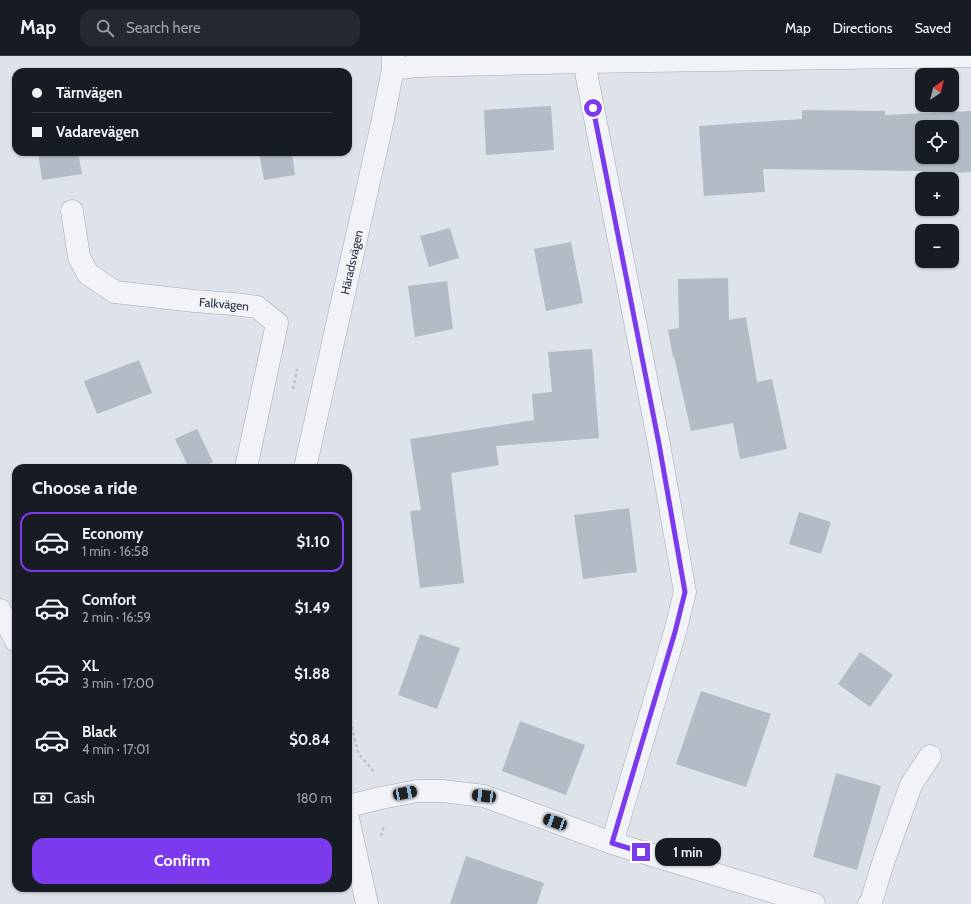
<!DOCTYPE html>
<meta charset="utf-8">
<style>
:root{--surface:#171b24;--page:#242831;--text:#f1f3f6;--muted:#9ea1a6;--line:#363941;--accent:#7c3aed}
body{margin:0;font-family:Cabin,sans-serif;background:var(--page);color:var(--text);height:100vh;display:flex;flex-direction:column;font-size:15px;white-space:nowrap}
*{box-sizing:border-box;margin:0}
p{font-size:13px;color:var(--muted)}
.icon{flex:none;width:22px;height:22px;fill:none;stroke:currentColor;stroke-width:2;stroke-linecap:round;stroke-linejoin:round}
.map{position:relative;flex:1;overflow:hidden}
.details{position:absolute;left:12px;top:408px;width:340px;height:428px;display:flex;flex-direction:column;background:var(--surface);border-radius:12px;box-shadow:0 1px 3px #0004}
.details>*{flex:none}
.guide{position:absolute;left:12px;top:12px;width:340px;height:88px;border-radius:12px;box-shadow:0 1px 3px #0004;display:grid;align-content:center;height:88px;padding:0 20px;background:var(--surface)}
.needle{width:26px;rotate:35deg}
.tools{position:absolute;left:915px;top:12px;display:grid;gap:8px}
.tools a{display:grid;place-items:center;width:44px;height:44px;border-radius:8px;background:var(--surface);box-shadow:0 1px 3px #0004;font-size:20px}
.end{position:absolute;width:18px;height:18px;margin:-9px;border:5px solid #7c3aed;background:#fff;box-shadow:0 0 0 2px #fff}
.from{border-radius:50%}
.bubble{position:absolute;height:28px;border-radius:12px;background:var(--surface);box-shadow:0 1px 3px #0004;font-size:13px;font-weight:800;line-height:28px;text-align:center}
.car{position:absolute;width:12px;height:24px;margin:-12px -6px;border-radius:5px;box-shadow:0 0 3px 1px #0007;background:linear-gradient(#222 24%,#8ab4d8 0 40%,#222 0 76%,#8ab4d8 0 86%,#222 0)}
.guide b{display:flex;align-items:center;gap:14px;height:38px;font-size:15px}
.guide b+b{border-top:1px solid var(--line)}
.guide i{width:10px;height:10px;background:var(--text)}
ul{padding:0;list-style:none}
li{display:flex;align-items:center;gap:12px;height:60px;margin:0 8px 6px;padding:0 12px;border:2px solid transparent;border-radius:12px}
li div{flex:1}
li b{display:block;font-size:15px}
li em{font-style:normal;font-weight:800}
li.on{border-color:var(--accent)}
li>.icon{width:36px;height:36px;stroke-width:1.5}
h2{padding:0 20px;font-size:18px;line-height:48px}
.pay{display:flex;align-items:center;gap:10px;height:44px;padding:0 20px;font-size:15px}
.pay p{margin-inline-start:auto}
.primary-button{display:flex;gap:8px;margin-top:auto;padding:8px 20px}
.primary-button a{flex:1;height:46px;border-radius:12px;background:var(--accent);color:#fff;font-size:16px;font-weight:800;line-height:46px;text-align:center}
header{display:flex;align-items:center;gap:24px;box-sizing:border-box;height:56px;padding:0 20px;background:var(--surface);border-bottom:1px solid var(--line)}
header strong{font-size:19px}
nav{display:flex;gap:22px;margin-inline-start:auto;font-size:14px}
.search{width:280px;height:36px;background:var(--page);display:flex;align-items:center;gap:10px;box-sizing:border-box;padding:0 14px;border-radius:12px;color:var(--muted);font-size:15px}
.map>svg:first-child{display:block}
</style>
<header>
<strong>Map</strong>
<div class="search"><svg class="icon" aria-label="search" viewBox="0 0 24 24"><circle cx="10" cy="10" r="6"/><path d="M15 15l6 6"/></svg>Search here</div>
<nav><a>Map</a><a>Directions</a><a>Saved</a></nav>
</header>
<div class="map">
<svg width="971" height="848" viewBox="0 0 971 848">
<rect width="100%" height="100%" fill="#dee2e9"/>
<!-- building -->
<g fill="#b4bbc6" fill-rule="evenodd">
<polygon points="551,50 554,94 486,99 484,54"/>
<path d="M802,54L885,55V59L971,55V116L922,118V115L763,113L765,136L704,140L699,70L802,63ZM922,71H952V101H922Z"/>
<polygon points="38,96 78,96 82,118 42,124"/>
<polygon points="259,96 292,96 295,119 264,124"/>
<polygon points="450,172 459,202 429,211 420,180"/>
<polygon points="571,186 583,247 546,255 534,193"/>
<polygon points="728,222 729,264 746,261 757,326 772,323 787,393 740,403 733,367 691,375 674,301 673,301 668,274 679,272 678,223"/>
<polygon points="447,225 453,273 415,281 408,230"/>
<polygon points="592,293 599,382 496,390 499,409 451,417 464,527 420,532 410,455 421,454 410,383 534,364 532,338 552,336 548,296"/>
<polygon points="139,304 152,337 97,358 84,325"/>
<polygon points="197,373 213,406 200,412 189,412 175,383"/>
<polygon points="629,452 637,516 583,523 574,459"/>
<polygon points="799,456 831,466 821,498 789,488"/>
<polygon points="420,578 460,592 437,653 398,639"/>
<polygon points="860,596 893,619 870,651 838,628"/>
<polygon points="701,635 771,658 746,731 676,708"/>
<polygon points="520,665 585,689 566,739 502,715"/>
<polygon points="836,717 881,730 857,814 813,801"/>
<polygon points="466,800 544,827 537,848 450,848"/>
</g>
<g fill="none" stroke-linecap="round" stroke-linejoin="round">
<!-- minor casing -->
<g stroke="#a3a9b3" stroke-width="23">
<g id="minor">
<polyline points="584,0 584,6 659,388 685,536 675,576 612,787"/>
<polyline points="393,13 416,10 584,6 971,0"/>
<path id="s1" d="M72,155L79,201L88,218L115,236L194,245L234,248L257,251L277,267L246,412"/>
<path id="s2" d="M305,412L383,63L393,13V0"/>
<polyline points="0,554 16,585"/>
<polyline points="348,750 381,742 417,735 442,735 484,740 612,787 814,848"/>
<polyline points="348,762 367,848"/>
<polyline points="869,848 871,846 884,804 911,729 930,700"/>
</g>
</g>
<!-- path -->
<g stroke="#bcc0c8" stroke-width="2.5" stroke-dasharray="3 3" stroke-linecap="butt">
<polyline points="293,333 297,313"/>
<polyline points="348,653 358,697 374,716"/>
<polyline points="381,780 384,769"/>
</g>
<!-- minor -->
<use href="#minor" stroke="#f1f3f7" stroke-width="22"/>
</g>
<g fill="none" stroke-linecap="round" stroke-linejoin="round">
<!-- route -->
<polyline stroke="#7c3aed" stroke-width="5" points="593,52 659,388 685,536 675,576 612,787 641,796"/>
</g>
<g text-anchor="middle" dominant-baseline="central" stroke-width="3" stroke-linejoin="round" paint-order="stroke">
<!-- street labels -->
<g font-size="12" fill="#253041" stroke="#edf1f6">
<text stroke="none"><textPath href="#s2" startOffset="211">Häradsvägen</textPath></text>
<text stroke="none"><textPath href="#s1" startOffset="208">Falkvägen</textPath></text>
</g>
</g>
</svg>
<div class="tools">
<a><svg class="needle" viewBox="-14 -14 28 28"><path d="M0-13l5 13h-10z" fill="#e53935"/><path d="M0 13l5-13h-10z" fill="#9ea1a6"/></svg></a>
<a><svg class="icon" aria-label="locate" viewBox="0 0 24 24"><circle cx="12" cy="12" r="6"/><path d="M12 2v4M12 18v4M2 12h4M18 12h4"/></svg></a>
<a>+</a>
<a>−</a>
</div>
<i class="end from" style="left:593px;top:52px"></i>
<i class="end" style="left:641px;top:796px"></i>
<div class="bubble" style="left:655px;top:782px;width:66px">1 min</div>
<i class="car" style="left:405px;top:737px;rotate:79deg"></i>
<i class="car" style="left:484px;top:740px;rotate:277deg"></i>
<i class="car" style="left:555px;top:766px;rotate:290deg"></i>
<div class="guide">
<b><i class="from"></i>Tärnvägen</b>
<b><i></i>Vadarevägen</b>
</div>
<section class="details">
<h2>Choose a ride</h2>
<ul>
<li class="on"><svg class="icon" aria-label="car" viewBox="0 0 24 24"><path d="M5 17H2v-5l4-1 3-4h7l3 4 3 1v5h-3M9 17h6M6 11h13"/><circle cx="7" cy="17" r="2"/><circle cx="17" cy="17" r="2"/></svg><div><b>Economy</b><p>1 min · 16:58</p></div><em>$1.10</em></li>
<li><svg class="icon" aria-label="car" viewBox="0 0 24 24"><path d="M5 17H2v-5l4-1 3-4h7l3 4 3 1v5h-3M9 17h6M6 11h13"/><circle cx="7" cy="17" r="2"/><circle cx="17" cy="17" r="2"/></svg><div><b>Comfort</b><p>2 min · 16:59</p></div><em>$1.49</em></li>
<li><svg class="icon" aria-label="car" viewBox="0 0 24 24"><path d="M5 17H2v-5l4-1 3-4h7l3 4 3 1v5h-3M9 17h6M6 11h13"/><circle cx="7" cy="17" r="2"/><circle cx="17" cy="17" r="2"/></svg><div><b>XL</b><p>3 min · 17:00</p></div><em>$1.88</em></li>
<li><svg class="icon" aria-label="car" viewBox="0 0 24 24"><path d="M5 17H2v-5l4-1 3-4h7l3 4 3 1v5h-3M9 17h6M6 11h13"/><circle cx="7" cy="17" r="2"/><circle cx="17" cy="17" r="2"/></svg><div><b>Black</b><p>4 min · 17:01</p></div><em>$0.84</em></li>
</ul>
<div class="pay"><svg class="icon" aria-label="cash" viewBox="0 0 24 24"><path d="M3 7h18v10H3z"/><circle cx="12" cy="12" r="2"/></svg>Cash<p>180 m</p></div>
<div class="primary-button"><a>Confirm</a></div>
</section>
</div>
